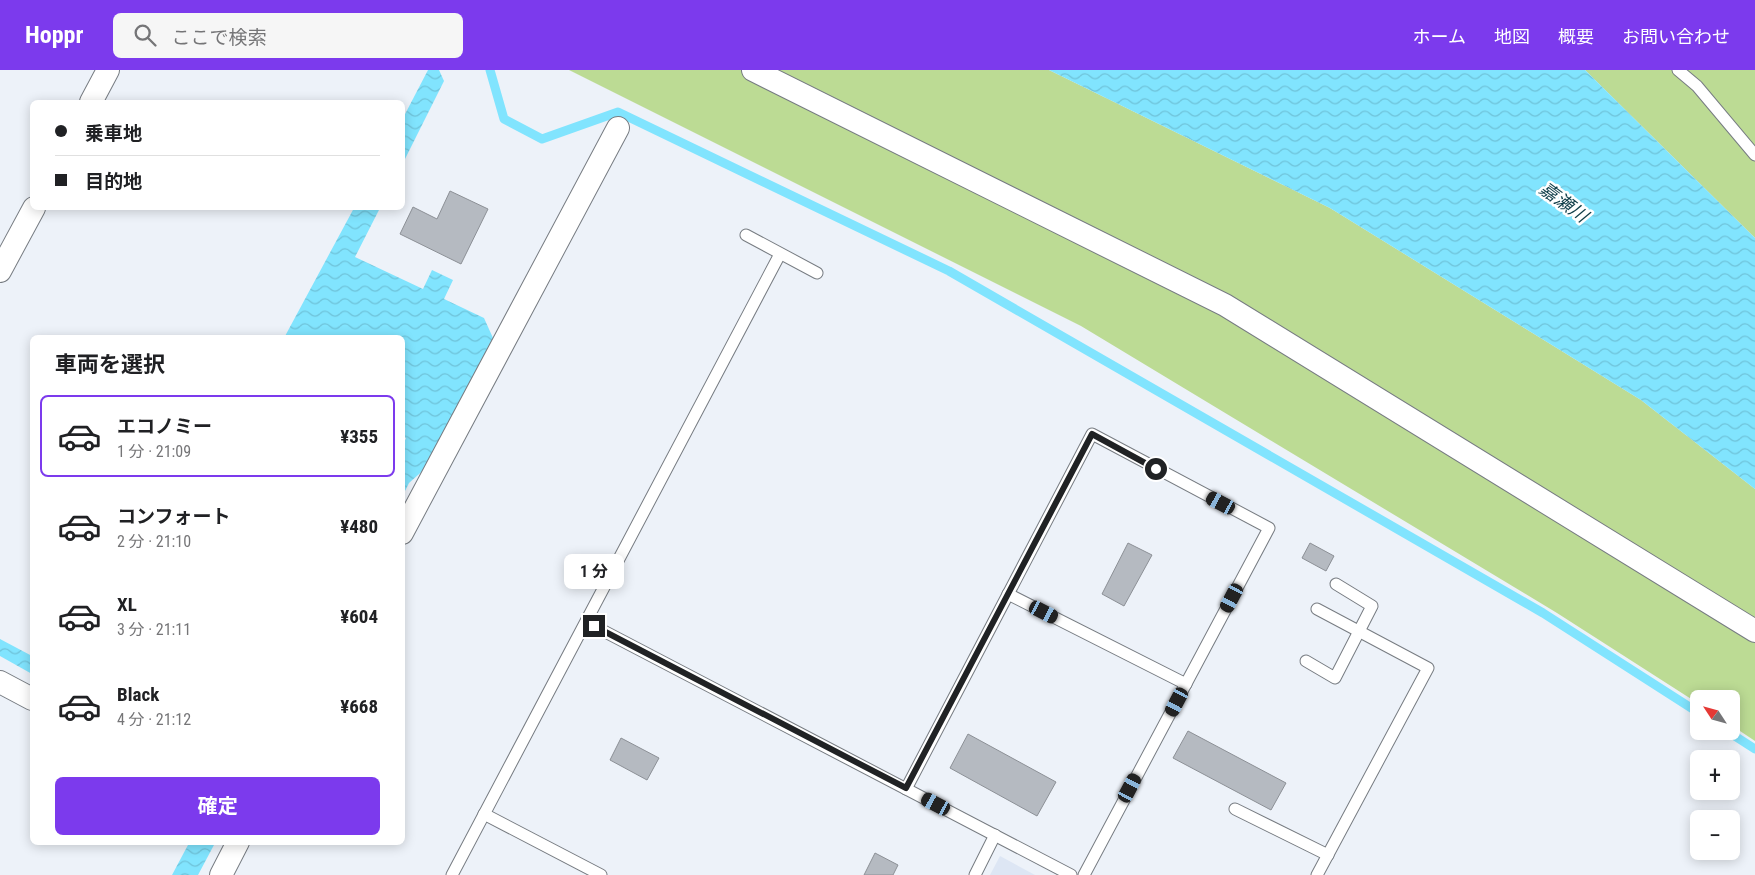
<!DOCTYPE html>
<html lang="ja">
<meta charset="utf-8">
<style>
:root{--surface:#fff;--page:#f6f6f6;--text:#202124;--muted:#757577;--line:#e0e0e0;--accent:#7c3aed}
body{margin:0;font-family:"Roboto Condensed","Noto Sans JP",sans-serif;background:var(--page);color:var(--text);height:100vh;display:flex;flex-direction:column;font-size:19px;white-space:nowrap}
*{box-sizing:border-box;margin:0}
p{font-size:16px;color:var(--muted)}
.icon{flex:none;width:28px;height:28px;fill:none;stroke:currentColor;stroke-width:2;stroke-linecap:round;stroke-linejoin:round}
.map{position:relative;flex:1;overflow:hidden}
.side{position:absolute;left:30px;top:265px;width:375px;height:510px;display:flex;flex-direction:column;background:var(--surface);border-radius:8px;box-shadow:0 2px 12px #0003}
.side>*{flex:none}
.guide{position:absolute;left:30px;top:30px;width:375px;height:110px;border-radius:8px;box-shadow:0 2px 12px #0003;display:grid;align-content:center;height:110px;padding:0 25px;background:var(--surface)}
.needle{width:32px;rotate:306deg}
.tools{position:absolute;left:1690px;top:620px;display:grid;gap:10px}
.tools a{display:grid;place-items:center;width:50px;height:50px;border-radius:8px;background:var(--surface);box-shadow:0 2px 12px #0003;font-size:25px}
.end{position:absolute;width:22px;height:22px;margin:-11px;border:6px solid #202224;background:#fff;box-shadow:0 0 0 2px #fff}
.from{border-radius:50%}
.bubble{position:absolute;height:35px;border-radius:8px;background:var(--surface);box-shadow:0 2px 12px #0003;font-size:16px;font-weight:700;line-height:35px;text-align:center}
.car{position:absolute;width:15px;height:30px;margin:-15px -8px;border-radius:6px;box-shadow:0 0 4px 1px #0007;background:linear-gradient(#222 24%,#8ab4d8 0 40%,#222 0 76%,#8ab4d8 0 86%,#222 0)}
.guide b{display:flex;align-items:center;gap:18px;height:48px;font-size:19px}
.guide b+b{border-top:1px solid var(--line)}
.guide i{width:12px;height:12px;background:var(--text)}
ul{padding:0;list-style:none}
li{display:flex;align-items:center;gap:15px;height:82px;margin:0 10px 8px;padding:0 15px;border:2px solid transparent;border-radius:8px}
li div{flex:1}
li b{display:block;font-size:19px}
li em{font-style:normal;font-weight:700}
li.on{border-color:var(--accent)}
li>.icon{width:45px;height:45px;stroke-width:1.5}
h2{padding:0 25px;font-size:22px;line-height:60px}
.button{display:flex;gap:10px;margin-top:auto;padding:10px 25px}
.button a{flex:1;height:58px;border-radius:8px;background:var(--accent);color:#fff;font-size:20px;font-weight:700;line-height:58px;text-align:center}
header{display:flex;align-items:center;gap:30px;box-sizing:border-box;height:70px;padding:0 25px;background:var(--accent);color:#fff}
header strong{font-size:24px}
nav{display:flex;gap:28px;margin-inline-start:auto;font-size:18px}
.search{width:350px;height:45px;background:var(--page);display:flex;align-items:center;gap:12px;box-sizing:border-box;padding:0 18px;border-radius:8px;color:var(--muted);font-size:19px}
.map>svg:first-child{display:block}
</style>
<header>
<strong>Hoppr</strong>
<div class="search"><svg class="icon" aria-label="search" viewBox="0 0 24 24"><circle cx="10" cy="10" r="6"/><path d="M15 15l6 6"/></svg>ここで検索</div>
<nav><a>ホーム</a><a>地図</a><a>概要</a><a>お問い合わせ</a></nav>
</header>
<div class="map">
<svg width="1755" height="805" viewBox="0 0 1755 805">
<defs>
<pattern id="water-waves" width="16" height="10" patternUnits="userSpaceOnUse" patternTransform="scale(1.25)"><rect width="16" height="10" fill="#81e4fe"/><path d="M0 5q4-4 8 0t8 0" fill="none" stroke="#6fc3da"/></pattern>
</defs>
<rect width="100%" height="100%" fill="#edf2f9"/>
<!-- built -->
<polygon fill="#dde6f4" points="1000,786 1035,805 990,805"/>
<!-- green -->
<g fill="#bcdb94">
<polygon points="569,0 1049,0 1330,138 1641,330 1755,419 1755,671 1731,655 1731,629 1699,629 1699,634 1557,543 1081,256"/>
<polygon points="1585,0 1755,0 1755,168"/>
</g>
<!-- water -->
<g fill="url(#water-waves)">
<polygon points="428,0 439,0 444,11 403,93 403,48"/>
<polygon points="1049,0 1585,0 1755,168 1755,419 1641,330 1330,138"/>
<polygon points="354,138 380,138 355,187 423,219 432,200 453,210 444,229 484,248 493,268 427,397 409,413 403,425 403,375 406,368 402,366 402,268 284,268"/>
<polygon points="0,569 32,586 32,604 0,586"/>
<polygon points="189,773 215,773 198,805 172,805"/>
</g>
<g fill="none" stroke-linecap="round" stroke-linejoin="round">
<!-- stream -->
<g stroke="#81e4fe" stroke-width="9">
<polyline points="490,0 504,49 542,69 618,42 949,201 1543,543 1699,643"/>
<polyline points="1727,661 1755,679"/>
</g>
</g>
<!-- building -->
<g fill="#b5bac1" stroke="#8c9096">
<polygon points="450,121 488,139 461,194 400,164 413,137 437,149"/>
<polygon points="1128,473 1152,485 1124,536 1102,524"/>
<polygon points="1310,473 1334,486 1326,501 1302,488"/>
<polygon points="1188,661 1286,713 1271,740 1173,688"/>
<polygon points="968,664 1056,712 1037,746 950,698"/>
<polygon points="621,668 659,688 647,710 610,690"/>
<polygon points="875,783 898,795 893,805 864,805"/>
</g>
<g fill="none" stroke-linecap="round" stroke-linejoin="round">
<!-- lane casing -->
<g stroke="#777c82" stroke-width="13">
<g id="lane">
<polyline points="1678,0 1697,16 1755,85"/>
<polyline points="746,165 817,203"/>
<polyline points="1008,524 1186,614"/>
<polyline points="1317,539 1428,598 1317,805"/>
<polyline points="594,556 1071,805"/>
<polyline points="1306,591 1335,608 1372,536 1336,514"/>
<polyline points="906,719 1092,364 1269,458 1084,805"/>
<polyline points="1235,739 1328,785"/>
<polyline points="484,744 601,805"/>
<polyline points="452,805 780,184"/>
<polyline points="975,805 995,765"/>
</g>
</g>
<!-- street casing -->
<g stroke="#777c82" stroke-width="24">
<g id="street">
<polyline points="753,0 1225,235 1755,561"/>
<polyline points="91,32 108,0"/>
<polyline points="0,201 34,138"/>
<polyline points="402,463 618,58"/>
<polyline points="0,612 32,629"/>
<polyline points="221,805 238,772"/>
</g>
</g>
<!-- lane -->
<use href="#lane" stroke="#fff" stroke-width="11"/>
<!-- street -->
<use href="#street" stroke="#fff" stroke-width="22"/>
</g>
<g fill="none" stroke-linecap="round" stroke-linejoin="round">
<!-- route -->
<polyline stroke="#202224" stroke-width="6" points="594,556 906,718 1092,364 1156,399"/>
</g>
<g text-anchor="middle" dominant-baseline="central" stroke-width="5" stroke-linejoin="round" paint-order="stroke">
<!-- water labels -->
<g font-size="18" font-style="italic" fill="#0e3c47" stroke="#fff">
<text transform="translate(1564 132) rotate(36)">嘉瀬川</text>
</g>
</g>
</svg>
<div class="tools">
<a><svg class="needle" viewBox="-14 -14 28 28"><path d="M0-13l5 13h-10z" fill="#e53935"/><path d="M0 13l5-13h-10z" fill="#757577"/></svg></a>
<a>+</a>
<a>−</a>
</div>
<i class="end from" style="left:1156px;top:399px"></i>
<i class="end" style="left:594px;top:556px"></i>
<div class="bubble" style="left:564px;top:484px;width:60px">1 分</div>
<i class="car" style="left:1221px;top:433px;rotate:298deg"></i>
<i class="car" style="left:1232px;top:528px;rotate:208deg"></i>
<i class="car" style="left:1044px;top:542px;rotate:117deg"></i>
<i class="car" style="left:1177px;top:632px;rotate:208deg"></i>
<i class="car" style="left:1130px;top:718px;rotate:28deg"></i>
<i class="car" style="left:936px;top:734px;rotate:298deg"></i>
<div class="guide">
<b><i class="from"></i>乗車地</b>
<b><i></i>目的地</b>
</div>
<section class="side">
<h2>車両を選択</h2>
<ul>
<li class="on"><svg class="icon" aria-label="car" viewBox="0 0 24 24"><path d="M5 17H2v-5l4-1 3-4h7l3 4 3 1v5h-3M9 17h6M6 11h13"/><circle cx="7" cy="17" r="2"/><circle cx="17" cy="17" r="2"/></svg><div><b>エコノミー</b><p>1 分 · 21:09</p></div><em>¥355</em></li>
<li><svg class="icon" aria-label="car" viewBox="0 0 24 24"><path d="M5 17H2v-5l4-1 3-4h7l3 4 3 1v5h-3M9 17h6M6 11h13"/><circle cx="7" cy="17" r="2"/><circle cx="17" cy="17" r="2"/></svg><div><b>コンフォート</b><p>2 分 · 21:10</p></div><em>¥480</em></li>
<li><svg class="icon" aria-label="car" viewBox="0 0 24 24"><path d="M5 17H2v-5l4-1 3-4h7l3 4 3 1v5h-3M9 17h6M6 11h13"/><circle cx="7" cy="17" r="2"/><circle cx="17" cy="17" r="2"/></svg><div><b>XL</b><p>3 分 · 21:11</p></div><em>¥604</em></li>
<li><svg class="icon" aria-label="car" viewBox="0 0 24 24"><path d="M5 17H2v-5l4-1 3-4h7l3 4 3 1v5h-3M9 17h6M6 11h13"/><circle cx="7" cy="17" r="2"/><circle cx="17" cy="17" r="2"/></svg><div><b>Black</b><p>4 分 · 21:12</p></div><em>¥668</em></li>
</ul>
<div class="button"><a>確定</a></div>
</section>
</div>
